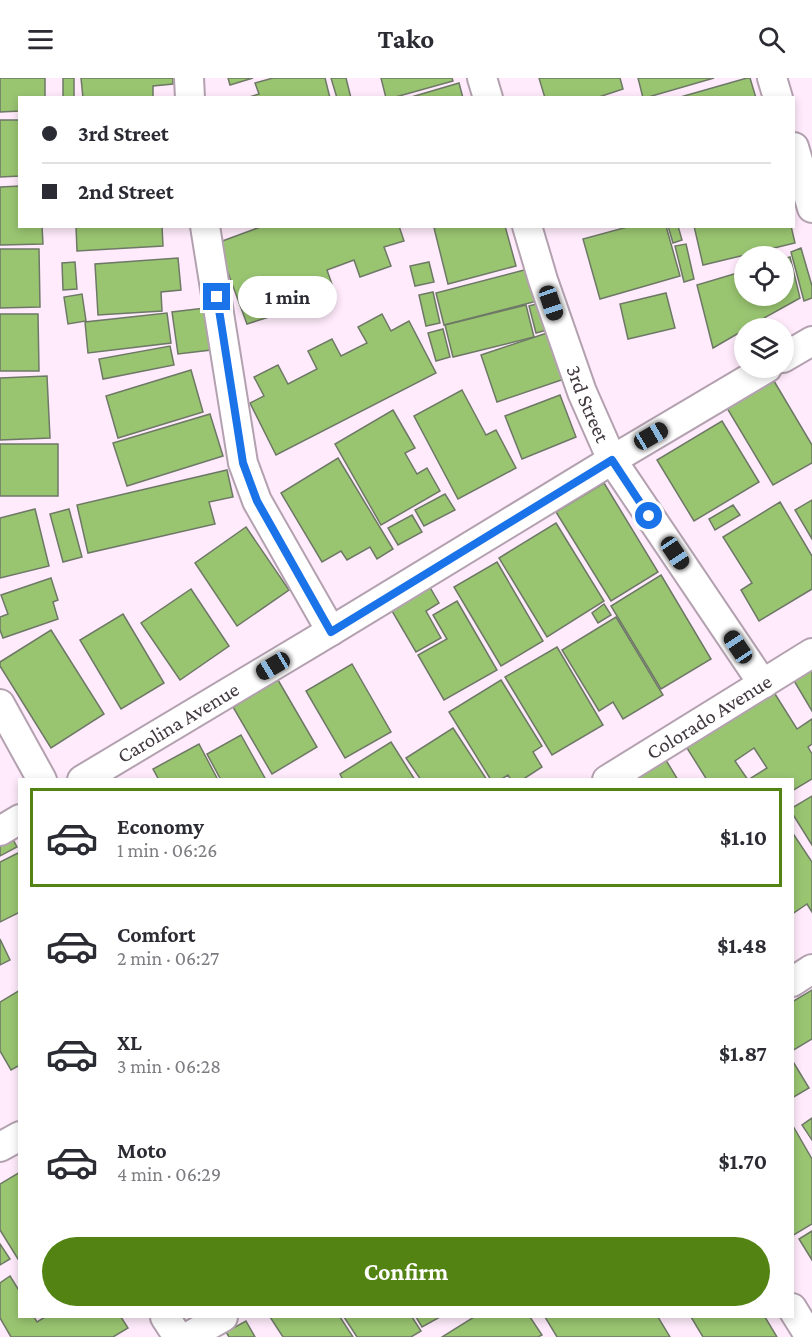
<!DOCTYPE html>
<meta charset="utf-8">
<style>
:root{--surface:#fff;--page:#f7f7f7;--text:#2b2b33;--muted:#7c7c81;--line:#e1e1e2;--accent:#538313}
body{margin:0;font-family:"Crimson Pro",serif;background:var(--page);color:var(--text);height:100vh;display:flex;flex-direction:column;font-size:22px;white-space:nowrap}
*{box-sizing:border-box;margin:0}
p{font-size:20px;color:var(--muted)}
.icon{flex:none;width:33px;height:33px;fill:none;stroke:currentColor;stroke-width:2;stroke-linecap:round;stroke-linejoin:round}
.map{position:relative;flex:1;overflow:hidden}
.panel{position:absolute;left:18px;top:700px;width:776px;height:540px;display:flex;flex-direction:column;background:var(--surface);border-radius:0px;box-shadow:0 3px 9px #0003}
.panel>*{flex:none}
.guide{position:absolute;left:18px;top:18px;width:777px;height:132px;border-radius:0px;box-shadow:0 3px 9px #0003;display:grid;align-content:center;height:132px;padding:0 24px;background:var(--surface)}
.tools{position:absolute;left:734px;top:168px;display:grid;gap:12px}
.tools a{display:grid;place-items:center;width:60px;height:60px;border-radius:50%;background:var(--surface);box-shadow:0 3px 9px #0003;font-size:30px}
.end{position:absolute;width:27px;height:27px;margin:-14px;border:8px solid #1a73e8;background:#fff;box-shadow:0 0 0 3px #fff}
.from{border-radius:50%}
.bubble{position:absolute;height:42px;border-radius:21px;background:var(--surface);box-shadow:0 3px 9px #0003;font-size:20px;font-weight:700;line-height:42px;text-align:center}
.car{position:absolute;width:18px;height:36px;margin:-18px -9px;border-radius:8px;box-shadow:0 0 4px 2px #0007;background:linear-gradient(#222 24%,#8ab4d8 0 40%,#222 0 76%,#8ab4d8 0 86%,#222 0)}
.guide b{display:flex;align-items:center;gap:21px;height:57px;font-size:22px}
.guide b+b{border-top:2px solid var(--line)}
.guide i{width:15px;height:15px;background:var(--text)}
ul{padding:10px 0 0;list-style:none}
li{display:flex;align-items:center;gap:18px;height:99px;margin:0 12px 9px;padding:0 12px;border:3px solid transparent;border-radius:0px}
li div{flex:1}
li b{display:block;font-size:22px}
li em{font-style:normal;font-weight:700}
li.current{border-color:var(--accent)}
li>.icon{width:54px;height:54px;stroke-width:1.5}
.cta{display:flex;gap:12px;margin-top:auto;padding:12px 24px}
.cta a{flex:1;height:69px;border-radius:36px;background:var(--accent);color:#fff;font-size:24px;font-weight:700;line-height:69px;text-align:center}
header{display:flex;justify-content:space-between;align-items:center;height:78px;padding:0 24px;background:var(--surface);font-size:27px;font-weight:700}
.map>svg:first-child{display:block}
</style>
<header><svg class="icon" aria-label="menu" viewBox="0 0 24 24"><path d="M4 6h16M4 12h16M4 18h16"/></svg>Tako<svg class="icon" aria-label="search" viewBox="0 0 24 24"><circle cx="10" cy="10" r="6"/><path d="M15 15l6 6"/></svg></header>
<div class="map">
<svg width="812" height="1259" viewBox="0 0 812 1259">
<rect width="100%" height="100%" fill="#ffebfb"/>
<!-- building -->
<g fill="#99c571" stroke="#6e7866" stroke-width="1.5" fill-rule="evenodd">
<polygon points="0,0 45,0 45,20 20,20 20,33 0,34"/>
<rect x="63" y="0" width="11" height="20"/>
<polygon points="81,0 173,0 173,6 153,8 153,20 83,20"/>
<polygon points="228,0 253,0 230,7"/>
<polygon points="273,0 325,0 330,20 246,20 259,16 255,5"/>
<polygon points="331,0 346,0 351,20 337,20"/>
<polygon points="381,0 452,0 453,3 392,20 386,20"/>
<polygon points="539,0 620,0 623,11 596,20 545,20"/>
<polygon points="638,0 714,0 645,20 643,20"/>
<polygon points="747,0 750,0 756,20 677,20"/>
<polygon points="459,5 463,20 408,20"/>
<polygon points="0,42 20,42 20,98 0,99"/>
<polygon points="20,108 20,148 42,148 43,166 0,167 0,109"/>
<polygon points="76,148 162,148 163,168 77,173"/>
<polygon points="263,148 399,148 404,163 384,169 391,188 360,199 354,182 327,192 334,212 300,224 294,206 261,217 269,239 247,246 217,165"/>
<polygon points="439,148 505,148 516,188 448,206 434,150"/>
<polygon points="631,148 666,148 680,198 600,221 583,161"/>
<polygon points="668,148 678,148 682,162 673,165"/>
<polygon points="694,148 791,148 795,165 703,187"/>
<polygon points="686,166 694,201 684,204 675,168"/>
<polygon points="801,170 812,208 812,220 804,223 791,174"/>
<polygon points="0,171 39,171 40,229 0,230"/>
<polygon points="790,179 800,220 746,250 744,250 744,252 713,270 697,207 744,193 744,218 783,218 783,181"/>
<polygon points="178,180 181,212 161,214 162,233 98,237 95,186"/>
<polygon points="75,184 77,211 63,212 62,185"/>
<polygon points="429,184 434,204 415,208 410,188"/>
<polygon points="532,190 541,222 444,247 436,215"/>
<polygon points="433,214 440,245 426,248 419,217"/>
<polygon points="666,215 675,250 628,261 620,226"/>
<polygon points="82,216 86,243 68,246 64,219"/>
<polygon points="547,223 554,250 536,255 529,228"/>
<polygon points="526,227 534,259 453,279 445,247"/>
<polygon points="205,230 211,272 178,276 172,234"/>
<polygon points="167,235 171,265 88,275 85,244"/>
<polygon points="0,236 38,236 39,293 0,293"/>
<polygon points="382,236 391,253 409,243 436,295 276,377 250,325 264,318 254,299 278,287 288,306 317,291 308,273 332,261 341,278 367,265 358,249"/>
<polygon points="443,251 450,279 436,283 428,255"/>
<polygon points="553,253 570,299 497,324 481,277"/>
<polygon points="170,268 174,287 103,301 99,281"/>
<polygon points="191,292 203,334 118,360 106,318"/>
<polygon points="47,298 50,360 0,362 0,300"/>
<polygon points="771,298 812,367 812,385 773,407 724,325"/>
<polygon points="462,312 486,357 496,352 516,390 458,421 414,338"/>
<polygon points="560,317 576,359 522,381 505,338"/>
<polygon points="393,332 415,370 405,375 417,396 427,390 440,413 381,447 335,366"/>
<polygon points="210,336 223,378 127,408 113,365"/>
<polygon points="722,343 759,404 694,443 657,382"/>
<rect x="0" y="366" width="58" height="52"/>
<polygon points="338,380 393,471 377,481 370,469 347,482 341,473 322,484 281,415"/>
<polygon points="227,392 233,419 209,424 215,446 88,475 77,427"/>
<polygon points="604,405 658,494 611,523 556,434"/>
<polygon points="445,416 455,432 424,448 415,432"/>
<polygon points="812,422 812,461 795,432"/>
<polygon points="780,424 812,478 812,511 759,543 741,512 752,505 723,459"/>
<polygon points="733,427 740,437 715,452 709,441"/>
<polygon points="35,431 49,488 0,500 0,440"/>
<polygon points="69,431 82,479 63,484 50,436"/>
<polygon points="412,437 422,454 398,467 388,450"/>
<polygon points="556,445 604,523 547,559 499,480"/>
<polygon points="246,449 289,512 237,548 195,485"/>
<polygon points="497,484 543,563 501,588 454,509"/>
<polygon points="661,497 711,581 661,611 611,528"/>
<polygon points="424,499 439,525 426,533 441,560 416,574 385,521"/>
<polygon points="51,500 58,522 53,524 58,541 3,560 0,552 0,539 8,536 1,517"/>
<polygon points="191,511 229,568 180,602 141,545"/>
<polygon points="457,523 497,592 444,622 418,577 447,561 433,537"/>
<polygon points="604,526 611,537 598,545 592,535"/>
<polygon points="123,536 164,605 121,631 80,562"/>
<polygon points="616,539 663,617 623,641 613,624 599,633 562,572"/>
<polygon points="51,552 104,636 51,670 0,588 0,584"/>
<polygon points="557,569 603,647 552,677 505,599"/>
<polygon points="812,583 812,633 790,596"/>
<polygon points="352,586 391,654 345,680 306,613"/>
<polygon points="278,602 317,669 272,696 233,629"/>
<polygon points="501,602 542,668 533,674 542,689 522,702 511,702 508,697 500,702 491,702 449,634"/>
<path d="M770,608L797,651L812,641V666L808,669L812,676V701L792,713V702H707L682,662ZM754,670L767,690L748,702L735,683Z"/>
<polygon points="453,650 487,702 421,702 406,680"/>
<polygon points="241,657 266,702 221,702 207,676"/>
<polygon points="391,664 415,702 343,702 340,696"/>
<polygon points="199,666 218,702 159,702 153,691"/>
<polygon points="661,674 678,702 616,702"/>
<polygon points="812,718 812,767 792,735 792,730"/>
<polygon points="9,754 17,769 0,778 0,759"/>
<polygon points="792,754 812,784 812,834 807,826 792,836"/>
<polygon points="18,775 20,777 20,834 0,844 0,784"/>
<polygon points="0,861 10,882 0,887"/>
<polygon points="20,912 20,987 11,992 0,973 0,924"/>
<polygon points="812,912 812,961 792,973 792,924"/>
<polygon points="792,982 809,1010 792,1020"/>
<polygon points="812,1040 812,1062 802,1047"/>
<polygon points="793,1048 812,1081 812,1146 792,1158"/>
<polygon points="20,1094 20,1180 18,1181 0,1152 0,1106"/>
<polygon points="812,1153 812,1182 799,1161"/>
<polygon points="0,1166 10,1181 0,1187"/>
<polygon points="10,1198 20,1214 20,1239 34,1239 37,1244 45,1239 121,1239 128,1250 113,1259 11,1259 0,1240 0,1205"/>
<polygon points="270,1239 340,1239 353,1259 283,1259"/>
<polygon points="344,1239 412,1239 421,1253 411,1259 357,1259"/>
<polygon points="416,1239 440,1239 422,1249"/>
<polygon points="474,1239 530,1239 542,1257 538,1259 442,1259"/>
<polygon points="545,1239 658,1239 670,1259 557,1259"/>
<polygon points="691,1239 765,1239 777,1259 703,1259"/>
<polygon points="246,1243 255,1259 229,1259 226,1254"/>
</g>
<g fill="none" stroke-linecap="round" stroke-linejoin="round">
<!-- street casing -->
<g stroke="#b3a1b0" stroke-width="32">
<g id="street">
<polyline points="189,0 190,20"/>
<polyline points="482,0 488,20"/>
<polyline points="772,0 778,20"/>
<polyline points="794,69 812,130"/>
<polyline points="205,148 243,385 257,423 331,553"/>
<path id="s1" d="M527,148L543,202L582,314L612,382L763,606"/>
<polyline points="783,280 812,263"/>
<polyline points="0,626 42,702"/>
<path id="s2" d="M82,702L331,553L612,382L767,290"/>
<path id="s3" d="M607,702L812,575"/>
<polyline points="0,753 20,741"/>
<polyline points="792,904 812,891"/>
<polyline points="0,1069 20,1058"/>
<polyline points="792,1230 810,1259"/>
<polyline points="165,1239 178,1259"/>
<polyline points="188,1259 223,1239"/>
</g>
</g>
<!-- street -->
<use href="#street" stroke="#fff" stroke-width="28"/>
</g>
<g fill="none" stroke-linecap="round" stroke-linejoin="round">
<!-- route -->
<polyline stroke="#1a73e8" stroke-width="8" points="217,219 243,385 257,423 331,554 612,382 649,438"/>
</g>
<g text-anchor="middle" dominant-baseline="central" stroke-width="5" stroke-linejoin="round" paint-order="stroke">
<!-- street labels -->
<g font-size="21" fill="#41393f" stroke="#ffebfb">
<text stroke="none"><textPath href="#s1" startOffset="188">3rd Street</textPath></text>
<text stroke="none"><textPath href="#s3" startOffset="120">Colorado Avenue</textPath></text>
<text stroke="none"><textPath href="#s2" startOffset="112">Carolina Avenue</textPath></text>
</g>
</g>
</svg>
<div class="tools">
<a><svg class="icon" aria-label="locate" viewBox="0 0 24 24"><circle cx="12" cy="12" r="6"/><path d="M12 2v4M12 18v4M2 12h4M18 12h4"/></svg></a>
<a><svg class="icon" aria-label="layers" viewBox="0 0 24 24"><path d="M12 4l9 5-9 5-9-5zM3 14l9 5 9-5"/></svg></a>
</div>
<i class="end from" style="left:649px;top:438px"></i>
<i class="end" style="left:217px;top:219px"></i>
<div class="bubble" style="left:238px;top:198px;width:99px">1 min</div>
<i class="car" style="left:551px;top:225px;rotate:161deg"></i>
<i class="car" style="left:651px;top:358px;rotate:60deg"></i>
<i class="car" style="left:675px;top:475px;rotate:146deg"></i>
<i class="car" style="left:738px;top:569px;rotate:326deg"></i>
<i class="car" style="left:273px;top:588px;rotate:239deg"></i>
<div class="guide">
<b><i class="from"></i>3rd Street</b>
<b><i></i>2nd Street</b>
</div>
<section class="panel">
<ul>
<li class="current"><svg class="icon" aria-label="car" viewBox="0 0 24 24"><path d="M5 17H2v-5l4-1 3-4h7l3 4 3 1v5h-3M9 17h6M6 11h13"/><circle cx="7" cy="17" r="2"/><circle cx="17" cy="17" r="2"/></svg><div><b>Economy</b><p>1 min · 06:26</p></div><em>$1.10</em></li>
<li><svg class="icon" aria-label="car" viewBox="0 0 24 24"><path d="M5 17H2v-5l4-1 3-4h7l3 4 3 1v5h-3M9 17h6M6 11h13"/><circle cx="7" cy="17" r="2"/><circle cx="17" cy="17" r="2"/></svg><div><b>Comfort</b><p>2 min · 06:27</p></div><em>$1.48</em></li>
<li><svg class="icon" aria-label="car" viewBox="0 0 24 24"><path d="M5 17H2v-5l4-1 3-4h7l3 4 3 1v5h-3M9 17h6M6 11h13"/><circle cx="7" cy="17" r="2"/><circle cx="17" cy="17" r="2"/></svg><div><b>XL</b><p>3 min · 06:28</p></div><em>$1.87</em></li>
<li><svg class="icon" aria-label="car" viewBox="0 0 24 24"><path d="M5 17H2v-5l4-1 3-4h7l3 4 3 1v5h-3M9 17h6M6 11h13"/><circle cx="7" cy="17" r="2"/><circle cx="17" cy="17" r="2"/></svg><div><b>Moto</b><p>4 min · 06:29</p></div><em>$1.70</em></li>
</ul>
<div class="cta"><a>Confirm</a></div>
</section>
</div>
